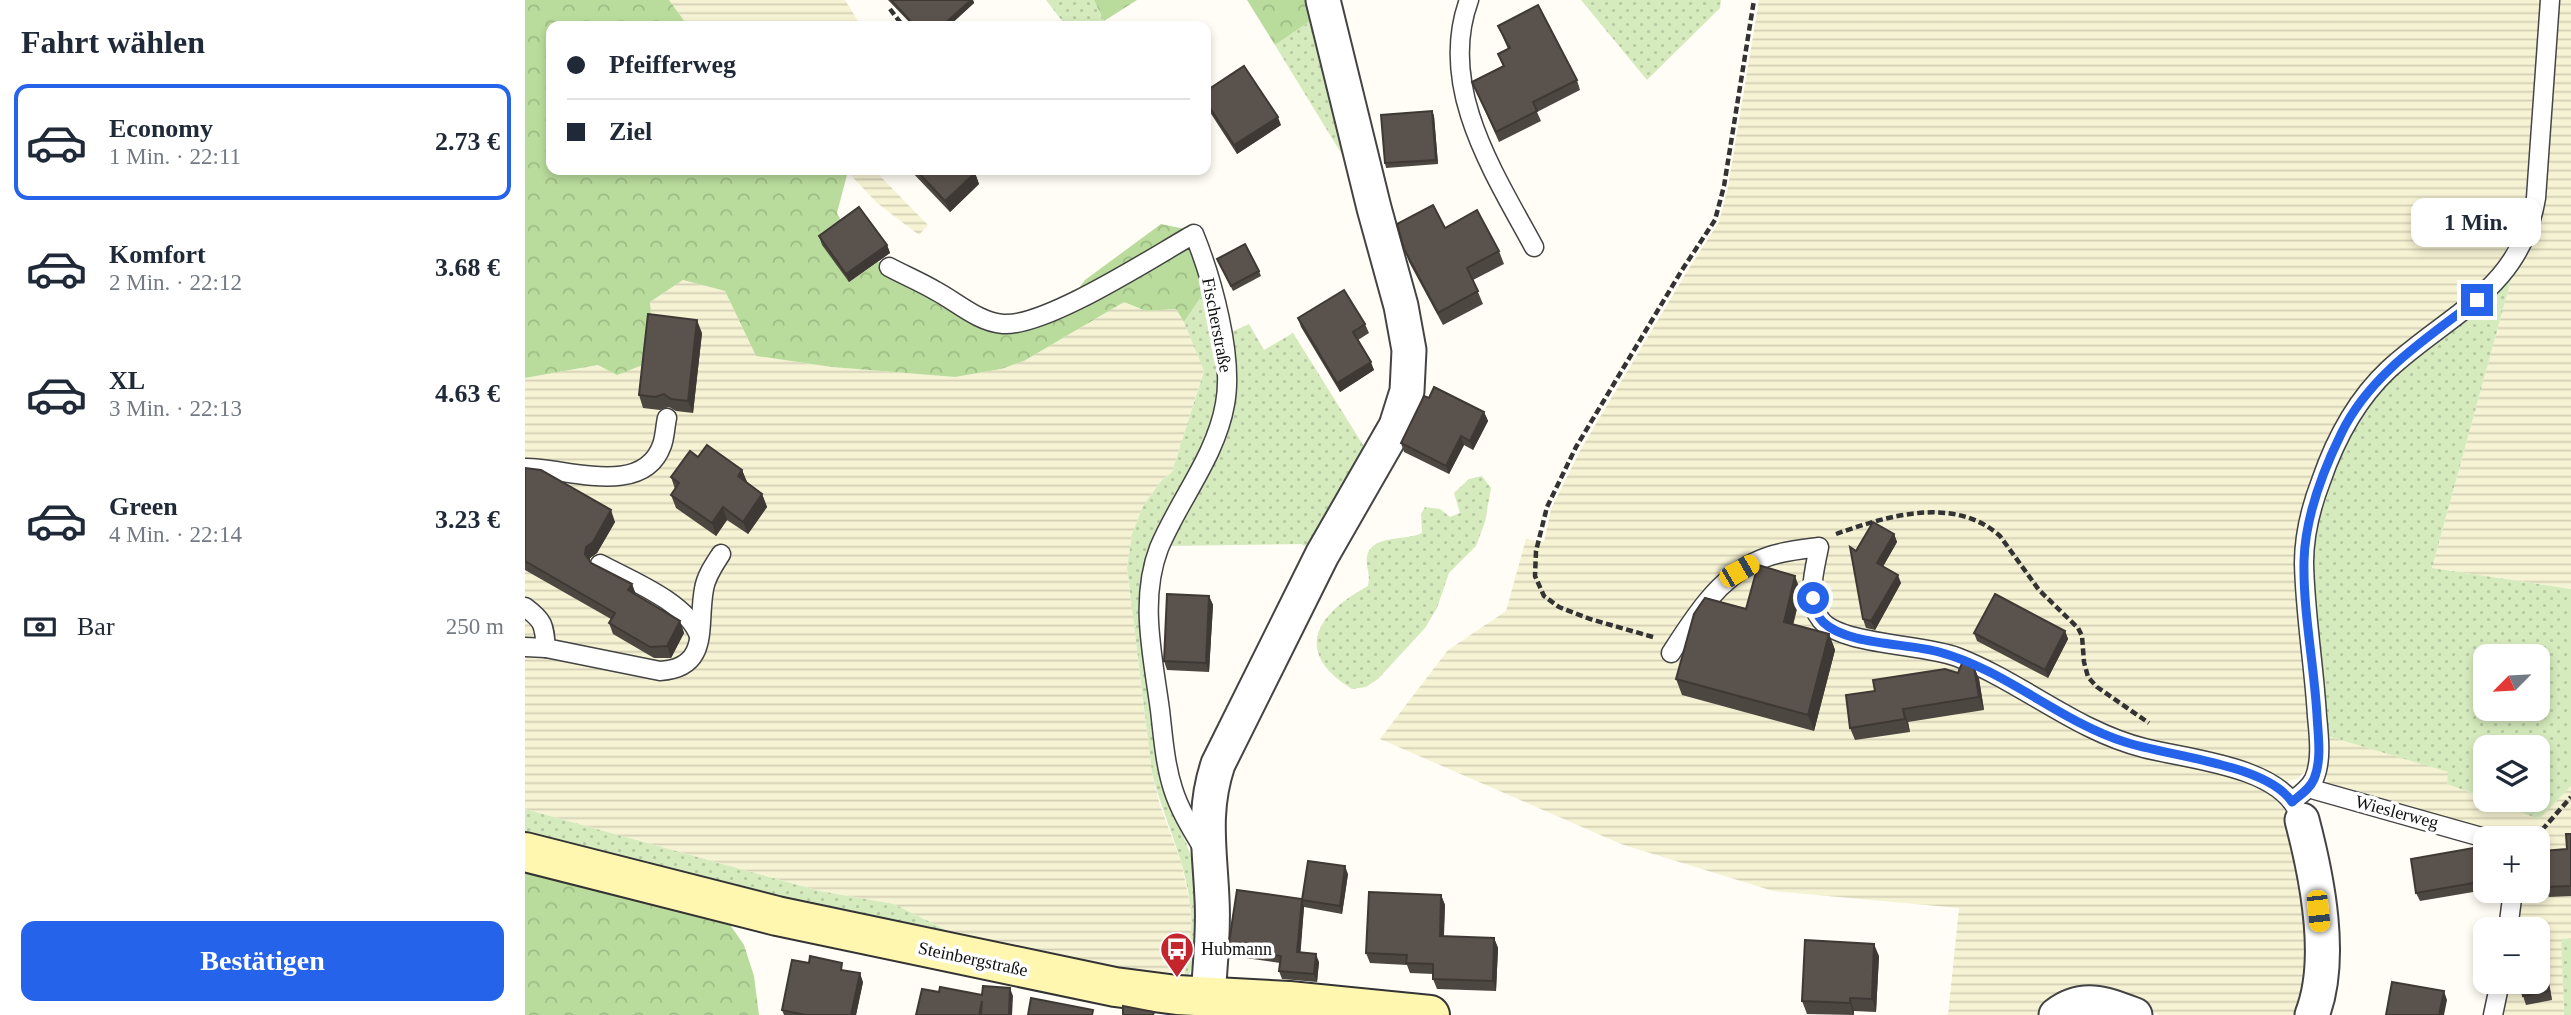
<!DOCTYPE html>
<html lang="de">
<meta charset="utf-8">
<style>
:root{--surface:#fff;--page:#f2f2f3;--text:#1f2937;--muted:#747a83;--line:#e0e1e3;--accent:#2563eb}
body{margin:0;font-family:Georgia,serif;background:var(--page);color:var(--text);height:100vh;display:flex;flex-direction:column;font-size:26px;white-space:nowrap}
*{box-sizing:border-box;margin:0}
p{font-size:23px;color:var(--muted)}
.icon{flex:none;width:38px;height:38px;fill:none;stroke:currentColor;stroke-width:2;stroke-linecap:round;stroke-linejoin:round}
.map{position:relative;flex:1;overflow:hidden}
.sheet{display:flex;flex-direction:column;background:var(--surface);width:525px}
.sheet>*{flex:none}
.hud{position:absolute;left:21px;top:21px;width:665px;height:154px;border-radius:14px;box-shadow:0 4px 10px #0003;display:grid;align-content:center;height:154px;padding:0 21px;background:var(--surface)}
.needle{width:46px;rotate:246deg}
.buttons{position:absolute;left:1948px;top:644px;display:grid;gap:14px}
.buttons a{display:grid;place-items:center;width:77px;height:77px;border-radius:14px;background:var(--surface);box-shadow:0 4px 10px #0003;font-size:35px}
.end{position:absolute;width:32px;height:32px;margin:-16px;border:9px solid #2563eb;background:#fff;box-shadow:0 0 0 4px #fff}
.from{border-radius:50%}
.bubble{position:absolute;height:49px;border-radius:14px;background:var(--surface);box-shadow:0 4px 10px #0003;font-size:23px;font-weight:600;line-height:49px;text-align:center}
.car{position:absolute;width:21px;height:42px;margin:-21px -10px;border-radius:9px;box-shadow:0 0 5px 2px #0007;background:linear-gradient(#f5c518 24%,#345 0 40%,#f5c518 0 76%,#345 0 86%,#f5c518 0)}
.hud b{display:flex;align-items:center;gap:24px;height:66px;font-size:26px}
.hud b+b{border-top:2px solid var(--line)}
.hud i{width:18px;height:18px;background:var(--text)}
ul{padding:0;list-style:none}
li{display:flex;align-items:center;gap:21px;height:116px;margin:0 14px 10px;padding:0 7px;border:4px solid transparent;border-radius:14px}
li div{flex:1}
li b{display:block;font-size:26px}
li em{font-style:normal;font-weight:600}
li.active{border-color:var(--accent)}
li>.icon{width:63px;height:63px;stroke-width:1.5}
h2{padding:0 21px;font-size:32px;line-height:84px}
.pay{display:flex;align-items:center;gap:18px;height:77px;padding:0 21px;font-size:26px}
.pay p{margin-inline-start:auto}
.primary-button{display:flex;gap:14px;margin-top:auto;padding:14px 21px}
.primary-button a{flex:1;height:80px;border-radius:14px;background:var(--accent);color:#fff;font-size:28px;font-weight:600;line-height:80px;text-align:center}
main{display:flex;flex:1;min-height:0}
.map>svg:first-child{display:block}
</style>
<main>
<section class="sheet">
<h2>Fahrt wählen</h2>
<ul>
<li class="active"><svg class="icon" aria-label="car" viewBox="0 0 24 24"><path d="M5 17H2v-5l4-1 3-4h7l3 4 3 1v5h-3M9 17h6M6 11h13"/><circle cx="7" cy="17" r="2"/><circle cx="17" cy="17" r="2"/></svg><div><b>Economy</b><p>1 Min. · 22:11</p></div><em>2.73 €</em></li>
<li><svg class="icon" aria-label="car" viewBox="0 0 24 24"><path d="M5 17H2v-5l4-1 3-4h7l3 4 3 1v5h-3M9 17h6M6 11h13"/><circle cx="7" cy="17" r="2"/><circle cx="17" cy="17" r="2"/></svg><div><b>Komfort</b><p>2 Min. · 22:12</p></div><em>3.68 €</em></li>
<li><svg class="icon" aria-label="car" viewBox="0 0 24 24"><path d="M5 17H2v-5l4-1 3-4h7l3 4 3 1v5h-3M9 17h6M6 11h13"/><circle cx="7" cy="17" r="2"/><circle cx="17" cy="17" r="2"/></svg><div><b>XL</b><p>3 Min. · 22:13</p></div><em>4.63 €</em></li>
<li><svg class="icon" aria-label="car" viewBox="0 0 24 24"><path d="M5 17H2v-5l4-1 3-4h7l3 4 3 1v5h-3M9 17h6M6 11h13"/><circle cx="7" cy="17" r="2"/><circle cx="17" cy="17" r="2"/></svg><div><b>Green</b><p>4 Min. · 22:14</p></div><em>3.23 €</em></li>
</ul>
<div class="pay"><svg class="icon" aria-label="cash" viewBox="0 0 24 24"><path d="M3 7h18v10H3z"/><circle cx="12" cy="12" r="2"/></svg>Bar<p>250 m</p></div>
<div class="primary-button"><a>Bestätigen</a></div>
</section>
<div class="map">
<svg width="2046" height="1015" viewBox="0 0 2046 1015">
<defs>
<pattern id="farmland-rules" width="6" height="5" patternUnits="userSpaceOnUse" patternTransform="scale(1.75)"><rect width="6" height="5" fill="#f6f3d4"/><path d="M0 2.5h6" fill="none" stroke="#d2cfb5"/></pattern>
<pattern id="grass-dots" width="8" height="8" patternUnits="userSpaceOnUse" patternTransform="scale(1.75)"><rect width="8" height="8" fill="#d5ebbd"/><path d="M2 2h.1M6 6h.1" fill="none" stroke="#b6c8a1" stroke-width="1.8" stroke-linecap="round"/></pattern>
<pattern id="forest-crowns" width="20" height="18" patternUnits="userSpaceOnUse" patternTransform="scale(1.75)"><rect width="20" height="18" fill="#b9dc9c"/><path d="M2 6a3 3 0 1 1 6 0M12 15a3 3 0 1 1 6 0" fill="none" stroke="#9ebc85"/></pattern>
</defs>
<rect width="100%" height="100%" fill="#fffdf5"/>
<!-- farmland -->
<g fill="url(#farmland-rules)">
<polygon points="144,0 320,0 336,26 163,26"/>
<polygon points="1234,0 2019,0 2002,214 1788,739 1784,763 1779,773 1771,779 1762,781 1619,742 1524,712 1728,781 1750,797 1769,822 1787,929 1778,1015 1635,1015 1580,995 1520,1015 1423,1015 1434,908 1248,891 1096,844 855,739 923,650 981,611 1001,539 1019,542 1026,509 1056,449 1161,273 1194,222 1203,187"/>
<polygon points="2031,0 2046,0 2046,589 1907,568 1989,269 1999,253"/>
<polygon points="321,170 349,170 403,225 394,235 352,203"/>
<polygon points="158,280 200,291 231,356 307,367 430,377 476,369 499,361 599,302 621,311 651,309 659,322 679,370 647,472 636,481 618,506 607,534 602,568 627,773 635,805 656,862 665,903 667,929 659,979 455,947 369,904 295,891 0,809 0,378 73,365 127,327 125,302"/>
<polygon points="1799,735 1924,772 1922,784 2014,818 2046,786 2046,938 2036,939 2039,1015 1975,1015 1982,982 2012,982 2012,929 1990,929 1995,891 2012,891 2012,838 1973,838 1961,831 1802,786"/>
</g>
<!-- grass -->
<g fill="url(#grass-dots)" fill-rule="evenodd">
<polygon points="521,0 569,0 579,21 571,26 541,26"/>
<polygon points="1056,0 1196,0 1195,8 1122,80"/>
<polygon points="794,15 835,184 750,45"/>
<path d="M1989,269L1907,568L2046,589V786L2014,819L1964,800H2012V747H1960V798L1922,784L1923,772L1799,735L1784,562L1791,514L1821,434L1867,374ZM1960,656H2012V709H1960Z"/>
<path d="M680,291L692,341L696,382L688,426L620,570L649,813L673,873L677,947L663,976L659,979C663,954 669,929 665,904C660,859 638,817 627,773L602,568L607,534L618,506L636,481L647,472L679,371L659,322Z"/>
<polygon points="724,324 739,350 768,333 845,456 791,552 776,544 643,546 687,460 704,333"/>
<path d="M957,476L966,488L960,522L951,546L924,573L912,608L900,628L853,679L841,687L827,689C767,652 791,614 843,586C846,572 840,566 842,557C845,534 882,541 897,533L896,514L900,507L915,509L925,517L935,513L929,493L944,479Z"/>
<polygon points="0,809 295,891 369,904 455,947 0,839"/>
<polygon points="2046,938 2046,1015 2039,1015 2036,939"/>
</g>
<!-- forest -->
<g fill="url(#forest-crowns)">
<polygon points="0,0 144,0 163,26 26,26 26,170 321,170 323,171 312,213 320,228 324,282 353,262 466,321 539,307 560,280 636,224 660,229 671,256 680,291 659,322 651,309 621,311 599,302 499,361 476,369 430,377 307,367 231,356 200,291 158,280 125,302 127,327 123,363 92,375 73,365 0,378"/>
<polygon points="569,0 612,0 579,21"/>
<polygon points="722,0 791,0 794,15 750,45"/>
<polygon points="0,866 199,916 219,945 229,976 234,1015 0,1015"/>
</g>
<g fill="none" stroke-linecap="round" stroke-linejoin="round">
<!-- lane casing -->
<g stroke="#444" stroke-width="21">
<g id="lane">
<path d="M944,0C912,87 969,173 1009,247"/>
<path d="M364,267C379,275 396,282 411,291C432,302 453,322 478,324C521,327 628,257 669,234C687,278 709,357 700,404C691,456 654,500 634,548C614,600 628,657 635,710C638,736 640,764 648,789C655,811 667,830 679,850"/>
<path d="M0,468C39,467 118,499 137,445C140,437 140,427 142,418"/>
<path d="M75,564C105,580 163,603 174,636"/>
<path d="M0,607C19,621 19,625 21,648L135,671C186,668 172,625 179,589C181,576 189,565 196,554"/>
<polyline points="0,647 21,648"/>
<path d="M1146,653C1168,619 1192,580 1230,562C1249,552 1272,550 1294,547C1290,568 1280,601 1296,620C1316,645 1399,644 1432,657C1497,682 1551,731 1619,748C1662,759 1751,766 1772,810"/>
<polyline points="1783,788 1960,838"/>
<path d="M1767,801C1775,795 1784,789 1789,779C1797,761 1794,736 1792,716C1789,665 1780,614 1779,563C1779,535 1786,507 1796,481C1810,440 1832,399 1864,369C1925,313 1996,289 2011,198L2025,0"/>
<polyline points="1983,929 1988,891"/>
<polyline points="1968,1015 1975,982"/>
</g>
</g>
<!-- street casing -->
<g stroke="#444" stroke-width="37">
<g id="street">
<path d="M1777,820C1792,877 1809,959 1787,1015"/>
<path d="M683,997C685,965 689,932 687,899C685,850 677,812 693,764L797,555L871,426L882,391L884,350L876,306L849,208L798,0"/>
<path d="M1531,1015C1558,994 1581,1004 1610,1015"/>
</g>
</g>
<!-- secondary casing -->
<g stroke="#333" stroke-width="42">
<polyline id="secondary" points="0,852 252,916 590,987 652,995 764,1001 905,1015"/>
</g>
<!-- path -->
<g stroke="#333" stroke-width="4.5" stroke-dasharray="7 3.5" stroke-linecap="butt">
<polyline points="365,9 378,26"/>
<path d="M1311,534C1362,516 1429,495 1475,536L1514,590L1553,628L1557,636L1559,662L1563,677L1572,687L1624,723"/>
<polyline points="1128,637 1065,619 1034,607 1019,596 1010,576 1011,551 1022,507 1051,447 1157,270 1190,220 1199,186 1229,0"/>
<polyline points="2010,838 2046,797"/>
</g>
<!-- lane -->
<use href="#lane" stroke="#fff" stroke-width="18"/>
<!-- street -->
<use href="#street" stroke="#fff" stroke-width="33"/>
<!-- secondary -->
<use href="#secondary" stroke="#fff6b0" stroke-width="38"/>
</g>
<!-- wall -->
<g fill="#4d4742">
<polygon points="363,0 448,0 449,3 424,26 388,26"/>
<polygon points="973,26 1052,80 1055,90 1012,112 1016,121 974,142 947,82 978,66 973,54 983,49"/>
<polygon points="681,91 756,125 712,154 681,106"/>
<polygon points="907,111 909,116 913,164 861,168 860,163"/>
<polygon points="385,170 447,170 450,173 454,184 425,212"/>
<polygon points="920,228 974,251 979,264 948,280 958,304 918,325 884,262 879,249"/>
<polygon points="294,236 362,245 365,253 324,282 297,245"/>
<polygon points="692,259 734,271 736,276 708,291"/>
<polygon points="773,318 840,324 844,333 833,340 849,370 815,392 776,327"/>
<polygon points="177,333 168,413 151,411 144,407 135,410 118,408 114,395"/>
<polygon points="904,398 959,412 963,421 948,450 939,445 924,474 879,452 876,443"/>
<polygon points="173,457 217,470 222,482 237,494 242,507 223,534 202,520 191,536 151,508 146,495 150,489 146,477"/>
<polygon points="0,468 90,522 72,553 65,558 65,561 66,563 107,584 111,595 155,621 159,633 146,658 129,658 88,634 84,623 86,619 0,570"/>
<polygon points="1369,534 1372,542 1358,566 1376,583 1350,630 1341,628 1338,619 1331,551"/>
<polygon points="1276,592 1268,624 1304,634 1310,650 1289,731 1157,695 1151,679 1221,609"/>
<polygon points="684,596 688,605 684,672 642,670 639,661"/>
<polygon points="1540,631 1543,639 1523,678 1452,641 1449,633"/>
<polygon points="1449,667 1454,679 1459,710 1383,722 1385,732 1330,740 1325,728 1350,691 1433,673"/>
<polygon points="2046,834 2046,896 2024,897 2020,887 2042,849"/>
<polygon points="1960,846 1960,890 1895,901 1891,893"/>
<polygon points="823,874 817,914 779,907 775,952 794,962 792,982 757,979 754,971 755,963 706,956 703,949 777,899"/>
<polygon points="916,895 920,905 919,936 969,938 973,948 971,991 912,989 908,979 908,974 885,973 882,965 845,963 841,953"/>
<polygon points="2018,951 2027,1000 2001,1005 1998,996"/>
<polygon points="1354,956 1351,1012 1329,1011 1329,1015 1282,1014 1277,1001"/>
<polygon points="320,971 338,982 331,1015 259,1015 257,1010"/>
</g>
<!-- shaded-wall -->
<g fill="#3f3936">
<polygon points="446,0 448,0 449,3 424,26 417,26"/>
<polygon points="907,111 909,116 913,164 911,160"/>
<polygon points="753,117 756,125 712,154 709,145"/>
<polygon points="450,173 454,184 425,212 420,201"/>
<polygon points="362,245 365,253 324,282 321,274"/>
<polygon points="172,320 177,333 168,413 163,401"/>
<polygon points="846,362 849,370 815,392 812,383"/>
<polygon points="959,412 963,421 948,450 945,441"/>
<polygon points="936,436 939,445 924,474 921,466"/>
<polygon points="217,470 222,482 213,476"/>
<polygon points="237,494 242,507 223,534 218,522"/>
<polygon points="198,507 202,520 191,536 187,523"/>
<polygon points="86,510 90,522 72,553 65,558 64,565 60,554 61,547"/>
<polygon points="1369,534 1372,542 1355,572 1352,563"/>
<polygon points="1373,575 1376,583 1350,630 1346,621"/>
<polygon points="1270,576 1276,592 1265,638 1259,622"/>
<polygon points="107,584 111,595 103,590"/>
<polygon points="684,596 688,605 684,672 681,663"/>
<polygon points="155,621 159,633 146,658 142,646"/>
<polygon points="1540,631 1543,639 1523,678 1520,670"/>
<polygon points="1304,634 1310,650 1289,731 1283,715"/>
<polygon points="1449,667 1454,679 1459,710 1454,697"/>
<polygon points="1378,709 1383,722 1385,732 1380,719"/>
<polygon points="820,866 823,874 817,914 815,906"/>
<polygon points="916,895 920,905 918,946 915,936"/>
<polygon points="777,899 779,907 775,960 772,952"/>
<polygon points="969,938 973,948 971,991 968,981"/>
<polygon points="2014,942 2018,951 2027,1000 2024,991"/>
<polygon points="1349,944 1354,956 1351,1012 1347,999"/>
<polygon points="791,954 794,962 792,982 789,974"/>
<polygon points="335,973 338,982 331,1015 326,1015"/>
<polygon points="485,988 488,996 487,1015 484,1015"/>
<polygon points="1919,991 1922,1000 1919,1015 1914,1015"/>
<polygon points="1325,998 1329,1011 1329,1015 1325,1003"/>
</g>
<!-- building -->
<g fill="#5a524d" stroke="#3f3936" stroke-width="2">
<polygon points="366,0 446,0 417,26 390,26"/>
<polygon points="1013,5 1052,80 1008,102 1012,111 971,132 947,82 979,66 973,54 985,48 973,26"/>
<polygon points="719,66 753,117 709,145 681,102 681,91"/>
<polygon points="907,111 911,160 860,163 856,115"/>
<polygon points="391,170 447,170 450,173 420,201"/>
<polygon points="908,205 920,228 952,210 974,251 942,268 953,291 913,313 879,249 872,224"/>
<polygon points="334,207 362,245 321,274 294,236"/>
<polygon points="720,244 734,271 706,286 692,259"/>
<polygon points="819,290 840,324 828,332 846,362 812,383 773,318"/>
<polygon points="123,314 172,320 163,401 146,399 139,394 130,397 114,395"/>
<polygon points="909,387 959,412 945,441 936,436 921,466 876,443 899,396 904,398"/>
<polygon points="182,445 217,470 213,476 237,494 218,522 198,507 187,523 146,495 154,483 146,477 165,451 173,457"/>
<polygon points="0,468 16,470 86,510 68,542 61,547 60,554 66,563 107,584 103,590 155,621 142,646 125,647 84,623 90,613 0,561"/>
<polygon points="1348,522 1369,534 1352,563 1373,575 1346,621 1338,619 1325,547 1331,551"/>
<polygon points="1233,565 1270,576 1259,622 1304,634 1283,715 1151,679 1169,614 1175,605 1180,598 1221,609"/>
<polygon points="642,594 684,596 681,663 639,661"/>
<polygon points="1470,594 1540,631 1520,670 1449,633"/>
<polygon points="1438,661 1449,667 1454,697 1378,709 1380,719 1325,728 1321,695 1350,691 1348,680 1420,669 1433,673"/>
<polygon points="2041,834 2046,834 2046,886 2020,887 2018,851 2042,849"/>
<polygon points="1960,846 1960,881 1891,893 1886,859"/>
<polygon points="783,861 820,866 815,906 777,900"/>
<polygon points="712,890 777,899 772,952 791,954 789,974 754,971 756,956 703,949"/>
<polygon points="844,892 916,895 915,936 969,938 968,981 908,979 908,964 881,963 882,955 841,953"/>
<polygon points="1280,940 1349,944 1347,999 1325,998 1325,1003 1277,1001"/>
<polygon points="2012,942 2014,942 2024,991 1998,996 1995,982 2012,982"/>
<polygon points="285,956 317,963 316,970 335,973 326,1015 280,1015 257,1010 267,960 284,963"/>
<polygon points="1867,982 1919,991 1914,1015 1861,1015"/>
<polygon points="458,986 485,988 484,1015 456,1015 457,1001 454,1015 391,1015 397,989 414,992 415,987 457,995"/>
<polygon points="506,998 568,1010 567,1015 503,1015"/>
<polygon points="598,1006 629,1012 628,1015 598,1015"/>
</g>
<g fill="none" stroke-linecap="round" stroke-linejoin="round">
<!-- route -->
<path stroke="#2563eb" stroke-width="9" d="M1288,598C1290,607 1291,615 1298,622C1321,645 1382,643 1414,652C1481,670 1534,721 1600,742C1642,756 1742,764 1767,802C1775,795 1785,789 1789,779C1797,760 1793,735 1792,715C1789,664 1778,612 1779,561C1780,517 1797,473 1816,434C1844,375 1902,338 1952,300"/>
</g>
<!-- icons -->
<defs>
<g id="bus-pin" transform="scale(1.75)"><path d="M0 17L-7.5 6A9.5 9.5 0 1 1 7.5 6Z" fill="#c4262e" stroke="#fff"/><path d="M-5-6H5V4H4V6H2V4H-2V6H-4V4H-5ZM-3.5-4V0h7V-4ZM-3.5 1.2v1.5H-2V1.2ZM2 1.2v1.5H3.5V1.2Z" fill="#fff"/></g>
</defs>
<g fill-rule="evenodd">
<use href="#bus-pin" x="652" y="949"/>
</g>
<g text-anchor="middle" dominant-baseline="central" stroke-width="7" stroke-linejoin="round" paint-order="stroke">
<!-- street labels -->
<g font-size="18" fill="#111" stroke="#fff">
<text transform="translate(692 325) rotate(79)">Fischerstraße</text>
<text transform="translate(1872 812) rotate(15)">Wieslerweg</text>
<text transform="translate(448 959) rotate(12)">Steinbergstraße</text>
</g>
<!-- poi labels -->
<g font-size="18" fill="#111" stroke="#fff" text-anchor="start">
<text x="676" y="949">Hubmann</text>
</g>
</g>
</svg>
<div class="buttons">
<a><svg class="needle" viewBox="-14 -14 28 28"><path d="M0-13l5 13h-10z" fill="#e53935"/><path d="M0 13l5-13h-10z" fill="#747a83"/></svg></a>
<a><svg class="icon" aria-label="layers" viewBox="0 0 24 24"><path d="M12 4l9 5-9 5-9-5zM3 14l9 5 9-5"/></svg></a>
<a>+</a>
<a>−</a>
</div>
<i class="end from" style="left:1288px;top:598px"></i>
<i class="end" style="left:1952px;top:300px"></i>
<div class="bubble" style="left:1886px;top:198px;width:130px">1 Min.</div>
<i class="car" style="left:1214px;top:571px;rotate:60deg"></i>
<i class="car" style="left:1793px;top:911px;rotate:174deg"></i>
<div class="hud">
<b><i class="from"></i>Pfeifferweg</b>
<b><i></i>Ziel</b>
</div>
</div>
</main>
